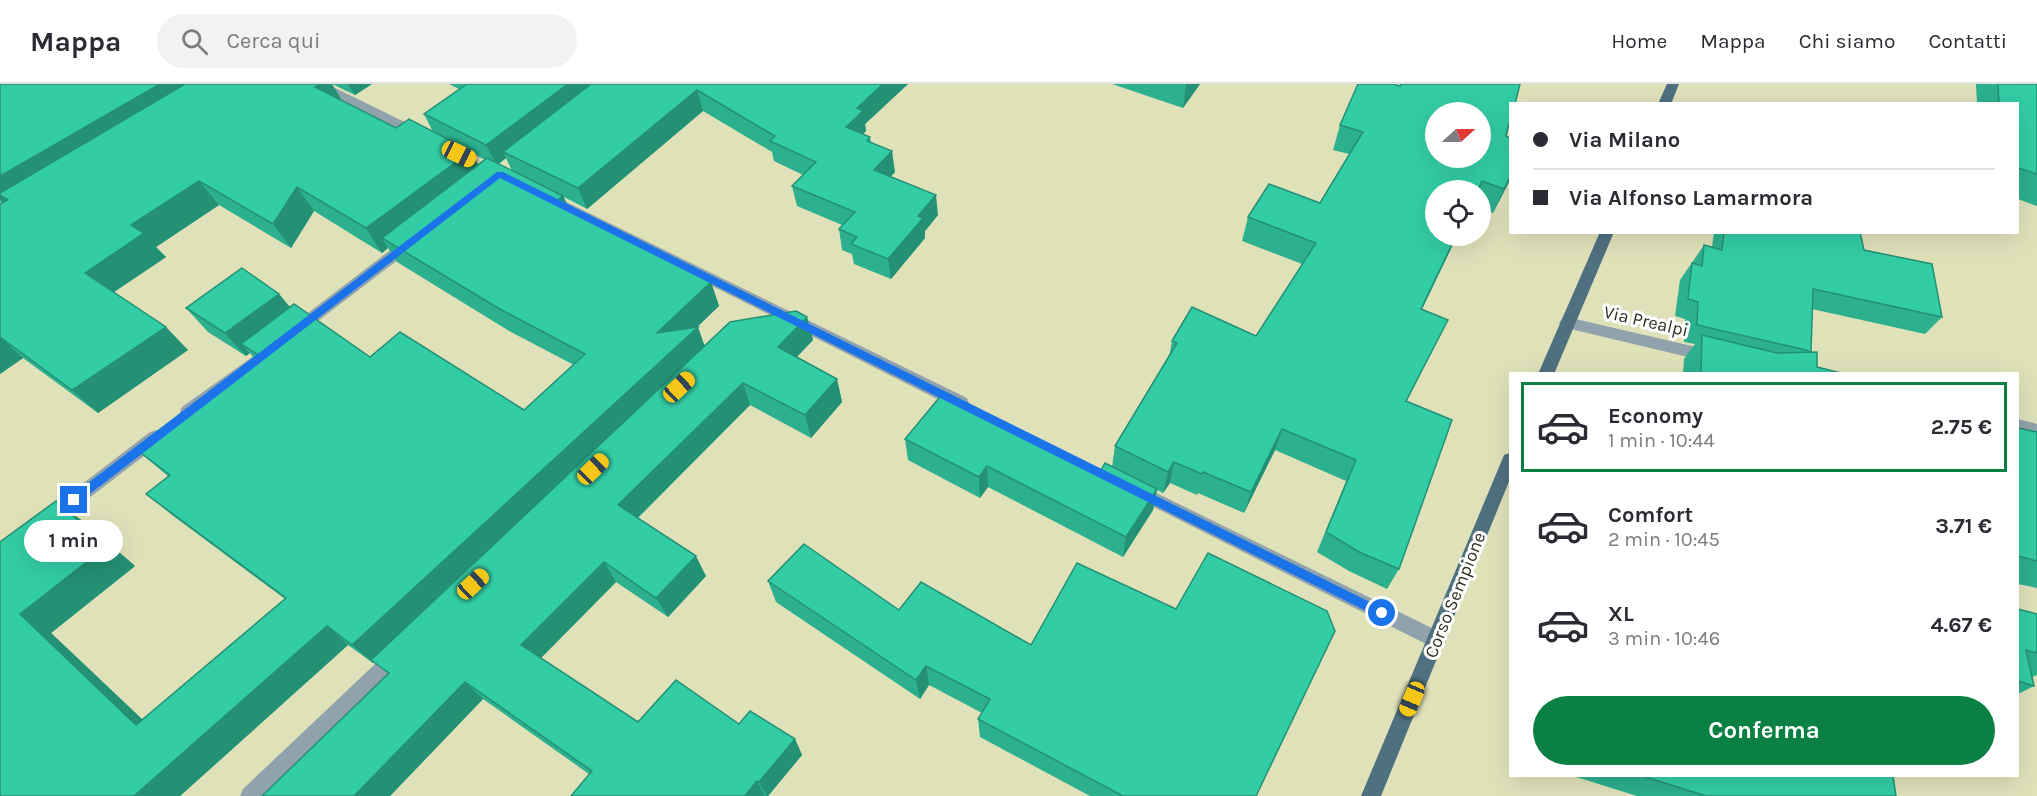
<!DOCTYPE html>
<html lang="it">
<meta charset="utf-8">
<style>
:root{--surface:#fff;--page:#f2f2f3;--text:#2b2b33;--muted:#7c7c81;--line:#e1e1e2;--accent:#0b8043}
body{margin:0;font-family:Karla,sans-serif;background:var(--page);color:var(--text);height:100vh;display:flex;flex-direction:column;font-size:22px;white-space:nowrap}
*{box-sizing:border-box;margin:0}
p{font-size:20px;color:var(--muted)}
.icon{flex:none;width:33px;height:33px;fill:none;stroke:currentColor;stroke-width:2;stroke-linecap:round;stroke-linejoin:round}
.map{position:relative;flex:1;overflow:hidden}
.side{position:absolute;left:1509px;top:288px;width:510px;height:405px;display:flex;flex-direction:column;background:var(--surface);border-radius:0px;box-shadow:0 6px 24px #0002}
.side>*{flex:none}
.hud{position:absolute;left:1509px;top:18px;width:510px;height:132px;border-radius:0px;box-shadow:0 6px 24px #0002;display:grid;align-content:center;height:132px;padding:0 24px;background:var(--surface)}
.needle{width:39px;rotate:69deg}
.controls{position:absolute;left:1425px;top:18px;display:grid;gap:12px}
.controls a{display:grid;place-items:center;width:66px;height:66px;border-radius:50%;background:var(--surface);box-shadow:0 6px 24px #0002;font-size:30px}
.end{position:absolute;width:27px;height:27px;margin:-14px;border:8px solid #1a73e8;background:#fff;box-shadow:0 0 0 3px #fff}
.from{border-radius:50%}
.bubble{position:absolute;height:42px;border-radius:21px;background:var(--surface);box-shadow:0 6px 24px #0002;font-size:20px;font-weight:700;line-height:42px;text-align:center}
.car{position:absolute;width:18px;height:36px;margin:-18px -9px;border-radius:8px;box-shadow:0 0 4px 2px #0007;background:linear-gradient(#f5c518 24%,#345 0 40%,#f5c518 0 76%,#345 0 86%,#f5c518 0)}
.hud b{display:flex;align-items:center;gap:21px;height:57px;font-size:22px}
.hud b+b{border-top:2px solid var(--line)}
.hud i{width:15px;height:15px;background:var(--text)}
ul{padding:10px 0 0;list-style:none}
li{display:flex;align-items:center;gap:18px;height:90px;margin:0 12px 9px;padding:0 12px;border:3px solid transparent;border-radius:0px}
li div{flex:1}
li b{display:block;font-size:22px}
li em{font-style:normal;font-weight:700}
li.current{border-color:var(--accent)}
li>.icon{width:54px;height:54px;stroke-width:1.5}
.primary-button{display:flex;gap:12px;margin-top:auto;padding:12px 24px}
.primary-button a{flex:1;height:69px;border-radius:36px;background:var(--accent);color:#fff;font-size:24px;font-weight:700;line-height:69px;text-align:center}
header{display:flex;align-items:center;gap:36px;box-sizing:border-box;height:84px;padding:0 30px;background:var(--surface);border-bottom:2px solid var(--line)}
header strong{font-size:28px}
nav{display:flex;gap:33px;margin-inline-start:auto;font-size:21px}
.search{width:420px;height:54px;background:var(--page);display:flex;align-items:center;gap:15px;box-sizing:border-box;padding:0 21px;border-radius:33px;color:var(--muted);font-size:22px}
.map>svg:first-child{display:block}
</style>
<header>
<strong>Mappa</strong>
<div class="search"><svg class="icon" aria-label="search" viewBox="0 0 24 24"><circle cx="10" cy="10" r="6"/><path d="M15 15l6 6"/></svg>Cerca qui</div>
<nav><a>Home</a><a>Mappa</a><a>Chi siamo</a><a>Contatti</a></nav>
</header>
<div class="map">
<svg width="2037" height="712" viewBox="0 0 2037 712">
<rect width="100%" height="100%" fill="#dfe2b9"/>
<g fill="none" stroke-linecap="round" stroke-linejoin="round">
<!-- minor -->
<g fill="#90a2ab" fill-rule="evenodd">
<polygon points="311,0 327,0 425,48 427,51 425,54 415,54"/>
<polygon points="548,109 967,314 969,319 967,324 961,325 955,324 543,117 541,114"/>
<polygon points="411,153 418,158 416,162 301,250 291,250 288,246 291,242 406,154"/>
<polygon points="1567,233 1709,266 1715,268 1717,272 1715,276 1709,278 1562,243 1559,239 1562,235"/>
<polygon points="273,258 278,260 281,264 278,268 194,333 188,335 182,333 180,328 182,323"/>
<polygon points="2018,335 2037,340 2037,354 2018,348"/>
<polygon points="156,346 162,348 164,353 162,358 54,441 48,443 42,441 39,436 42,431 150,348"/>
<polygon points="1134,398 1444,550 1446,556 1444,562 1437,565 1430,562 1128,410 1125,405 1128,400"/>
<polygon points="399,561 406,564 408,570 406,576 265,712 240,712 243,705 392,564"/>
</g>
<!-- primary -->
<g fill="#4f7080" fill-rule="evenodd">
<polygon points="1667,0 1679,0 1671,20 1658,20"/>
<polygon points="1600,148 1614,148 1554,290 1538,290"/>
<polygon points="1510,369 1510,395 1381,712 1361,712 1502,376 1504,371"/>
</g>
</g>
<!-- wall -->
<g fill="#2cb08e" fill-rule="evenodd">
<path d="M0,0H372L355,11L332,0L342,17L396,44L433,48L424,30L459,5L449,0H908L865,40L866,47L863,50L870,53L871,58L895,88L890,93L938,131L925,147V154L891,195L854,180L852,170L842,166L839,145L842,141L797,122L792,102L803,91L774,77L772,68L703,27L587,125L564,113L569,125L711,198L719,222L697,243L704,261L807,233L813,256L797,273L837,295L842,318L811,354L750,321L638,434L706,492L668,533L616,498L541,574L638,638L739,640L795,655L802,671L768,712H571L589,690L483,615L390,712H262L388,590L374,578L373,579L348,561L180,712H0L84,438L135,482L51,549L143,636L285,515L172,431L146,410L169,393L137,366L256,277L250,269L246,272L208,248L186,224L279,210L290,223L370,273L524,326L574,281L511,248L397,178L388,164L382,169L314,127L291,164L219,121L156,163L166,173L114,208L188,266L98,329L23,274L0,290V120L2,119L0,118ZM472,69L485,76L478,81ZM506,74L512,87L499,80Z"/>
<polygon points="1112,0 1200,0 1183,24"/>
<polygon points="1976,0 2037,0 2037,122 2018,115 2018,20 1977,20"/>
<polygon points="1340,41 1506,52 1510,54 1510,96 1493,129 1480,124 1480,106 1436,106 1436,152 1457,152 1422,225 1448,236 1406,318 1399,485 1387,505 1349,487 1317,468 1346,397 1275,366 1244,429 1198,409 1197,411 1170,399 1163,409 1157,406 1153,426 1123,473 988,403 980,414 908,376 905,355 1101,386 1112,383 1115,362 1169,273 1172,257 1256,252 1302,180 1242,157 1248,133 1320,119 1349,70 1333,66"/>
<polygon points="1714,148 1860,148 1864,166 1942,233 1925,250 1812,225 1811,268 1817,283 1845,290 1683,290 1684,275 1695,260 1684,258 1685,235 1675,232 1680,196 1704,161 1712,163"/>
<polygon points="2018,344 2037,348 2037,504 2018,500"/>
<polygon points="768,497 899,526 1256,712 1090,712 980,653 978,635 982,629 929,601 920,615 776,518"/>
<polygon points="2018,525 2037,530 2037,591 2032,593 2034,602 2018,610"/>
<polygon points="1573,692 1893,692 1896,712 1637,712"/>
</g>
<!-- shaded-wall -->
<g fill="#249074">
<polygon points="160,0 221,0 0,111 0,92"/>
<polygon points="320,0 332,0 343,19 315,3"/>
<polygon points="348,0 372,0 355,11"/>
<polygon points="568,0 604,0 503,68 506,74 497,81 486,61"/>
<polygon points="883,0 908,0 865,40 866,47 850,63 846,43 857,24"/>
<polygon points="1186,0 1200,0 1183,24"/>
<polygon points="697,6 703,27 587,125 578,104"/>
<polygon points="471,67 484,91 382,154 388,164 382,169 366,144"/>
<polygon points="892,67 895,88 877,107 874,86"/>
<polygon points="1510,93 1510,96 1493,129 1504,105"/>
<polygon points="199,97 219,121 156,163 166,173 108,212 85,189 131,141"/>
<polygon points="297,103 314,127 291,164 273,140"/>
<polygon points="0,111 12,123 10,125 0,115"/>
<polygon points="936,111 938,131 925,147 925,154 891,195 888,175 918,132"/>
<polygon points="563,112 574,136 555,118"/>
<polygon points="1456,152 1457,152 1411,248 1421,225"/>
<polygon points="711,198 719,222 679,260 698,243 706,266 373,579 352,561 657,249"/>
<polygon points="279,210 298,233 241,260 250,269 246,272 225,249"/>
<polygon points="807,233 813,256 784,286 778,263"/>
<polygon points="1448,236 1436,259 1395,340 1406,317"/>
<polygon points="166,243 188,266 98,329 72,306"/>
<polygon points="0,253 23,274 0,290"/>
<polygon points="837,295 842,318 811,354 805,331"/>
<polygon points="743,299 750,321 630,441 618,421"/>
<polygon points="1282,345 1275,366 1244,429 1251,408"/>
<polygon points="1174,378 1170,399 1163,409 1168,388"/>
<polygon points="987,382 988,403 980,414 979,393"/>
<polygon points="1157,405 1153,426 1123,473 1126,453"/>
<polygon points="56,417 84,438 135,482 51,549 165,657 136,641 20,530"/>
<polygon points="696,472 706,492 668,533 656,514"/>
<polygon points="604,478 616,498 536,579 521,561"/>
<polygon points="327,542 348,561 180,712 134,712"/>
<polygon points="926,582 929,601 920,615 916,596"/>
<polygon points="465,598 483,615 390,712 354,712"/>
<polygon points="795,655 802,671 768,712 767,712 759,698"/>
<polygon points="757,697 765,712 745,712"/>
</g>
<!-- building -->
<g fill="#33cda5" stroke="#249074" stroke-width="1.5" fill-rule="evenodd">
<polygon points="0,0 160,0 0,92"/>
<polygon points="185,0 320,0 315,3 396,44 409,35 471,67 366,144 297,103 273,140 199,97 131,141 144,149 85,189 166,243 72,306 0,253 0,120 8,116 0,111 0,109"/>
<polygon points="467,0 568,0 486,61 424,30"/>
<polygon points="591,0 883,0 857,24 863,27 846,43 870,53 867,57 892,67 874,86 936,111 918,132 923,134 888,175 851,160 857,153 839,145 855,128 792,102 816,78 770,57 775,52 697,6 578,104 503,68"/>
<path d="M1358,0H1393L1400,2L1401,0H1520L1515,20H1510V36L1506,52L1510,54V93L1504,105L1482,97L1478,106H1436V152H1456L1421,225L1448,236L1406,317L1452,336L1399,485L1359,468L1326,448L1356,376L1282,345L1251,408L1203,388L1202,390L1174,378L1168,388L1115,362L1177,259L1172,257L1192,223L1256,252L1316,159L1248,133L1269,100L1320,119L1363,48L1340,41ZM1436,28H1480V74H1436Z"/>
<polygon points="1998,0 2037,0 2037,90 2018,84 2018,20 1999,20"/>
<polygon points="487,74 563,112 555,118 711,198 657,249 698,243 352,561 327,542 134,712 0,712 0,458 56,417 107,462 20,530 136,641 286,514 146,410 170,391 137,366 262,273 241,260 294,220 370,273 400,248 524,326 585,270 498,224 382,154"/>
<polygon points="1724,148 1860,148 1864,166 1932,180 1942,233 1813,205 1811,268 1809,268 1808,267 1802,265 1697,241 1698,218 1688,215 1692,179 1702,182 1704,161 1722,166"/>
<polygon points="242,184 279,210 225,249 186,224"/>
<polygon points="796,227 807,233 778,263 837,295 805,331 743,299 618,421 696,472 656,514 604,478 521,561 638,638 676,596 739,640 750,627 795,655 759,698 757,697 745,712 571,712 592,687 465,598 354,712 262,712 389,589 371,576 730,238"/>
<polygon points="1702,251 1777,269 1817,268 1817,283 1845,290 1701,290"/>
<polygon points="944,308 1101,386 1105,379 1157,405 1126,453 987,382 979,393 905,355"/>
<polygon points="2018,344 2037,348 2037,477 2018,472"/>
<polygon points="804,460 899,526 921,498 1031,561 1077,479 1176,525 1208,469 1327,527 1335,547 1256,712 1123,712 978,635 990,615 926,582 916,596 768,497"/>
<polygon points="2018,525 2037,530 2037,569 2026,566 2034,602 2018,597"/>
<polygon points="1642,692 1893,692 1896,712 1706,712"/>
</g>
<!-- route -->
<polygon fill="#1a73e8" points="497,88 503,88 1386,526 1386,533 1378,533 500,94 78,419 71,419 71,412"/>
<g text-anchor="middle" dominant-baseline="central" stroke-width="6" stroke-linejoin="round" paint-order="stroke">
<!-- street labels -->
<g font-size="18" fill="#2f3021" stroke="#fff">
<text transform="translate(1646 237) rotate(13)">Via Prealpi</text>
<text transform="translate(1455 511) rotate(-68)">Corso Sempione</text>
</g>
</g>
</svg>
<div class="controls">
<a><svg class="needle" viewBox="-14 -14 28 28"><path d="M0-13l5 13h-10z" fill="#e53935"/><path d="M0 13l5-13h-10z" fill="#7c7c81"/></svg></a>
<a><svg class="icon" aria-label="locate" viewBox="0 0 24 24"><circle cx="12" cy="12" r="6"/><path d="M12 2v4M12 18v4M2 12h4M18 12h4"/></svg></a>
</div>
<i class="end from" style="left:1382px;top:529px"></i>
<i class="end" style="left:74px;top:416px"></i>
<div class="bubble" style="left:24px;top:436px;width:99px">1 min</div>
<i class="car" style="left:459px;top:70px;rotate:116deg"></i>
<i class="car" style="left:679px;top:303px;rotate:47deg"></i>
<i class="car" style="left:593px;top:385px;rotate:46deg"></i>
<i class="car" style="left:473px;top:500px;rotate:47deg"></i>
<i class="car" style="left:1412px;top:615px;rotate:203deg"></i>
<div class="hud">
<b><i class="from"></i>Via Milano</b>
<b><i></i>Via Alfonso Lamarmora</b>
</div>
<section class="side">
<ul>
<li class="current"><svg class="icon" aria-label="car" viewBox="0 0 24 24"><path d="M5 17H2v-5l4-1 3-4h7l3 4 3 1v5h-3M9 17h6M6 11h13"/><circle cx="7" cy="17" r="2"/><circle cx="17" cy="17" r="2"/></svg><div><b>Economy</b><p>1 min · 10:44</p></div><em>2.75 €</em></li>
<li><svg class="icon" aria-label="car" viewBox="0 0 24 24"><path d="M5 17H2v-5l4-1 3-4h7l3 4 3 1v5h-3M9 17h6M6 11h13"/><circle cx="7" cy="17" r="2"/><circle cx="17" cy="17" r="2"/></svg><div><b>Comfort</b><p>2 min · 10:45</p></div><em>3.71 €</em></li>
<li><svg class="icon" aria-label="car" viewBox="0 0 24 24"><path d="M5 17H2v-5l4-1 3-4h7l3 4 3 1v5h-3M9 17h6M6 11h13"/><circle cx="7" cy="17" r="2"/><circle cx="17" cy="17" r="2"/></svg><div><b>XL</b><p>3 min · 10:46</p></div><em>4.67 €</em></li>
</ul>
<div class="primary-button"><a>Conferma</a></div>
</section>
</div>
